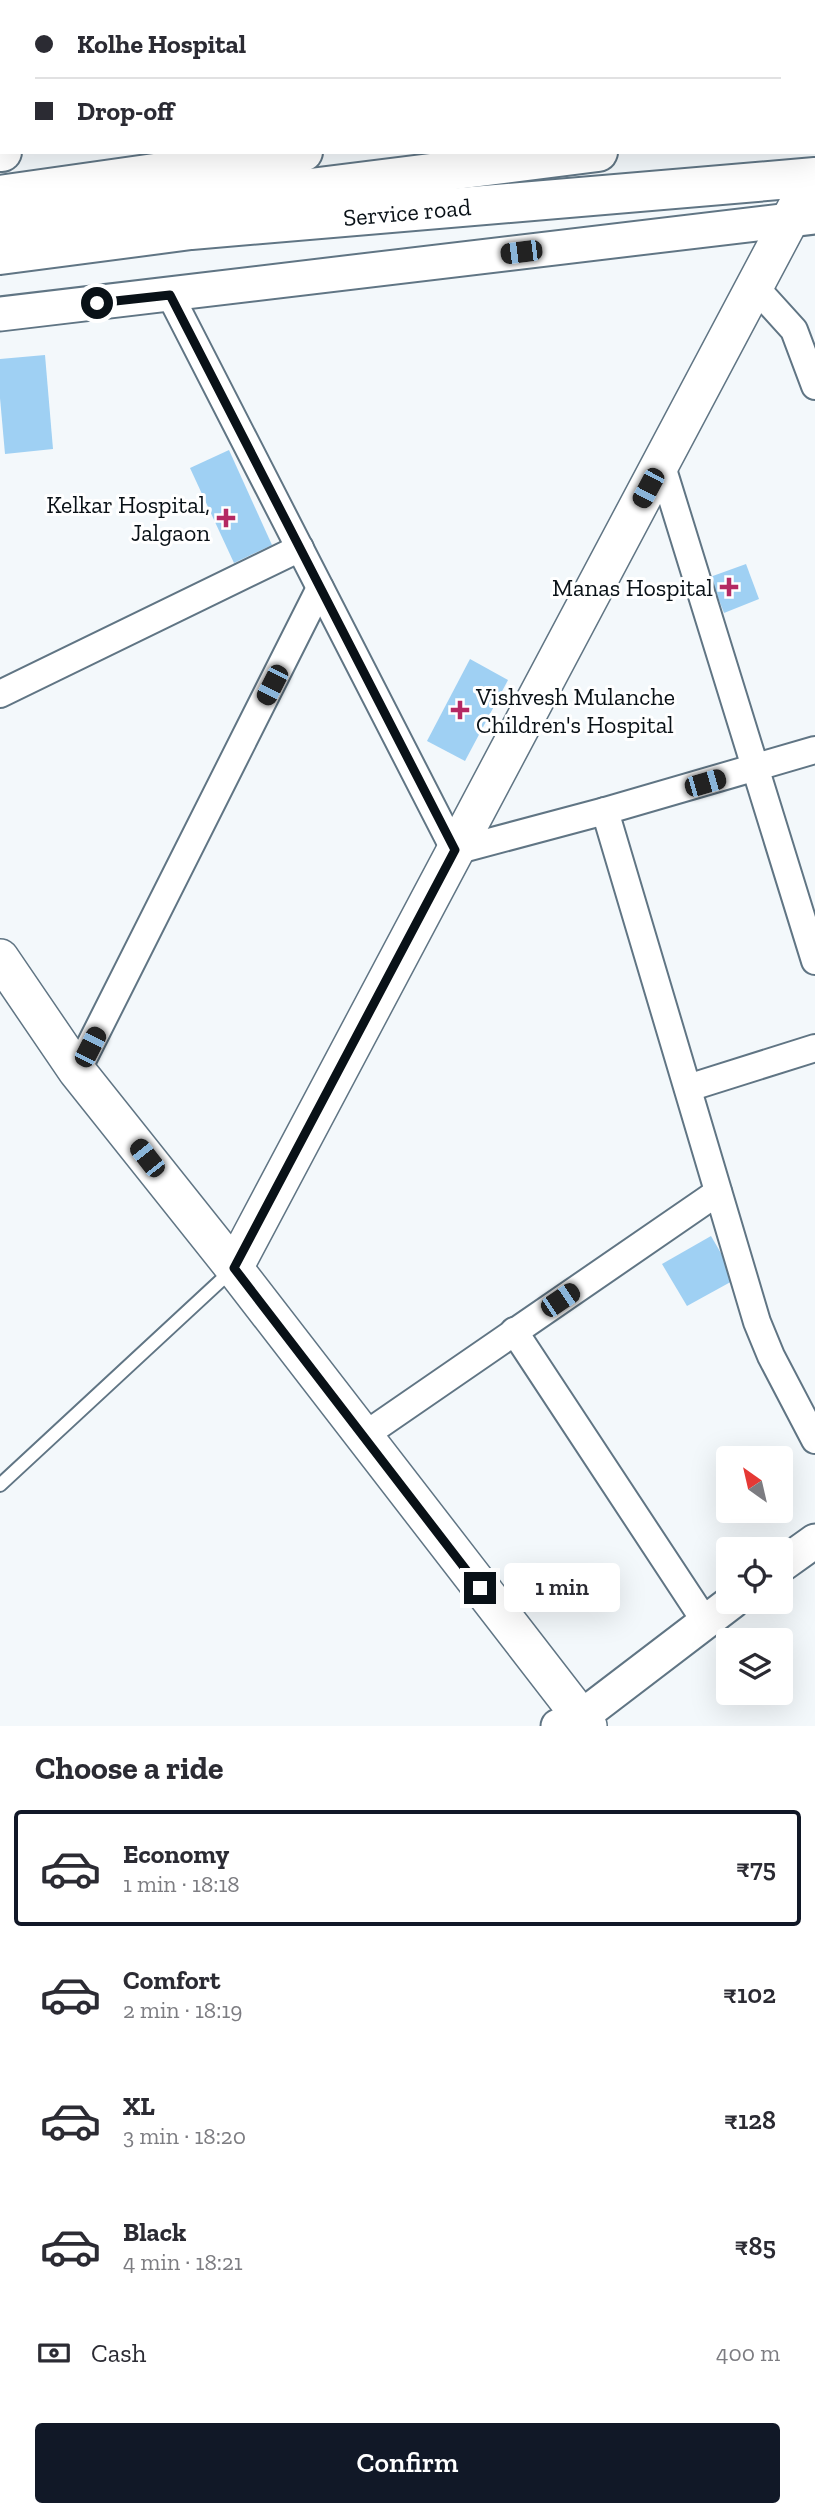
<!DOCTYPE html>
<meta charset="utf-8">
<style>
:root{--surface:#fff;--page:#f2f2f3;--text:#2b2b33;--muted:#7c7c81;--line:#e1e1e2;--accent:#111827}
body{margin:0;font-family:"Zilla Slab",serif;background:var(--page);color:var(--text);height:100vh;display:flex;flex-direction:column;font-size:26px;white-space:nowrap}
*{box-sizing:border-box;margin:0}
p{font-size:23px;color:var(--muted)}
.icon{flex:none;width:38px;height:38px;fill:none;stroke:currentColor;stroke-width:2;stroke-linecap:round;stroke-linejoin:round}
.map{position:relative;height:1726px;overflow:hidden}
.panel{display:flex;flex-direction:column;background:var(--surface);flex:1}
.panel>*{flex:none}
.guide{position:absolute;left:0px;top:0px;width:816px;height:154px;box-shadow:0 7px 28px #0002;display:grid;align-content:center;height:154px;padding:0 35px;background:var(--surface)}
.needle{width:46px;rotate:326deg}
.fabs{position:absolute;left:716px;top:1446px;display:grid;gap:14px}
.fabs a{display:grid;place-items:center;width:77px;height:77px;border-radius:7px;background:var(--surface);box-shadow:0 7px 28px #0002;font-size:35px}
.end{position:absolute;width:32px;height:32px;margin:-16px;border:9px solid #091117;background:#fff;box-shadow:0 0 0 4px #fff}
.from{border-radius:50%}
.bubble{position:absolute;height:49px;border-radius:7px;background:var(--surface);box-shadow:0 7px 28px #0002;font-size:23px;font-weight:600;line-height:49px;text-align:center}
.car{position:absolute;width:21px;height:42px;margin:-21px -10px;border-radius:9px;box-shadow:0 0 5px 2px #0007;background:linear-gradient(#222 24%,#8ab4d8 0 40%,#222 0 76%,#8ab4d8 0 86%,#222 0)}
.guide b{display:flex;align-items:center;gap:24px;height:66px;font-size:26px}
.guide b+b{border-top:2px solid var(--line)}
.guide i{width:18px;height:18px;background:var(--text)}
ul{padding:0;list-style:none}
li{display:flex;align-items:center;gap:21px;height:116px;margin:0 14px 10px;padding:0 21px;border:4px solid transparent;border-radius:7px}
li div{flex:1}
li b{display:block;font-size:26px}
li em{font-style:normal;font-weight:600}
li.selected{border-color:var(--accent)}
li>.icon{width:63px;height:63px;stroke-width:1.5}
h2{padding:0 35px;font-size:32px;line-height:84px}
.pay{display:flex;align-items:center;gap:18px;height:77px;padding:0 35px;font-size:26px}
.pay p{margin-inline-start:auto}
.button{display:flex;gap:14px;margin-top:auto;padding:14px 35px}
.button a{flex:1;height:80px;border-radius:7px;background:var(--accent);color:#fff;font-size:28px;font-weight:600;line-height:80px;text-align:center}
.map>svg:first-child{display:block}
</style>
<div class="map">
<svg width="815" height="1726" viewBox="0 0 815 1726">
<rect width="100%" height="100%" fill="#f3f8fb"/>
<!-- building -->
<g fill="#9fd0f3">
<polygon points="45,355 53,449 5,454 0,398 0,359"/>
<polygon points="229,450 272,545 234,563 190,468"/>
<polygon points="746,564 759,599 724,613 710,577"/>
<polygon points="470,659 508,680 465,761 427,741"/>
<polygon points="711,1236 736,1279 687,1306 662,1264"/>
</g>
<g fill="none" stroke-linecap="round" stroke-linejoin="round">
<!-- service casing -->
<g stroke="#607584" stroke-width="16">
<polyline id="service" points="0,1485 231,1271"/>
</g>
<!-- minor casing -->
<g stroke="#607584" stroke-width="30">
<g id="minor">
<polyline points="755,287 794,330 815,386"/>
<polyline points="170,295 455,851 605,811 815,750"/>
<polyline points="661,463 815,961"/>
<polyline points="0,694 300,548"/>
<polyline points="605,811 757,1322 771,1356 815,1440"/>
<polyline points="77,1071 320,588"/>
<polyline points="688,1088 815,1048"/>
<polyline points="514,1331 705,1621"/>
<polyline points="362,1437 718,1192"/>
</g>
</g>
<!-- tertiary casing -->
<g stroke="#607584" stroke-width="37">
<g id="tertiary">
<polyline points="0,314 815,217"/>
<polyline points="780,1566 815,1541"/>
<polyline points="558,1726 581,1717 733,1601"/>
</g>
</g>
<!-- secondary casing -->
<g stroke="#607584" stroke-width="40">
<g id="secondary">
<polyline points="0,958 77,1071 234,1268 588,1726"/>
<polyline points="234,1268 812,178"/>
</g>
</g>
<!-- trunk casing -->
<g stroke="#607584" stroke-width="42">
<g id="trunk">
<polyline points="814,54 815,54"/>
<polyline points="814,88 815,88"/>
<polyline points="814,126 815,126"/>
<polyline points="0,152 2,152"/>
<polyline points="0,195 303,152"/>
<polyline points="0,224 128,211 598,152"/>
<polyline points="0,255 191,230 815,177"/>
</g>
</g>
<!-- service -->
<use href="#service" stroke="#fff" stroke-width="12"/>
<!-- minor -->
<use href="#minor" stroke="#fff" stroke-width="26"/>
<!-- tertiary -->
<use href="#tertiary" stroke="#fff" stroke-width="33"/>
<!-- secondary -->
<use href="#secondary" stroke="#fff" stroke-width="37"/>
<!-- trunk -->
<use href="#trunk" stroke="#fff" stroke-width="38"/>
</g>
<g fill="none" stroke-linecap="round" stroke-linejoin="round">
<!-- route -->
<polyline stroke="#091117" stroke-width="9" points="97,303 170,295 455,850 234,1268 480,1588"/>
</g>
<!-- markers -->
<g fill="#b42963" stroke="#fff" stroke-width="2.5">
<path d="M222.5 507.5h7v7h7v7h-7v7h-7v-7h-7v-7h7z"/>
<path d="M725.5 576.5h7v7h7v7h-7v7h-7v-7h-7v-7h7z"/>
<path d="M456.5 699.5h7v7h7v7h-7v7h-7v-7h-7v-7h7z"/>
</g>
<g text-anchor="middle" dominant-baseline="central" stroke-width="6" stroke-linejoin="round" paint-order="stroke">
<!-- street labels -->
<g font-size="24" fill="#091117" stroke="#fff">
<text transform="translate(407 212) rotate(-5)">Service road</text>
</g>
<!-- poi labels -->
<g font-size="24" fill="#091117" stroke="#fff" text-anchor="end">
<text x="210" y="504">Kelkar Hospital,<tspan x="210" dy="28">Jalgaon</tspan></text>
<text x="713" y="587">Manas Hospital</text>
<text x="476" y="696" text-anchor="start">Vishvesh Mulanche<tspan x="476" dy="28">Children's Hospital</tspan></text>
</g>
</g>
</svg>
<div class="fabs">
<a><svg class="needle" viewBox="-14 -14 28 28"><path d="M0-13l5 13h-10z" fill="#e53935"/><path d="M0 13l5-13h-10z" fill="#7c7c81"/></svg></a>
<a><svg class="icon" aria-label="locate" viewBox="0 0 24 24"><circle cx="12" cy="12" r="6"/><path d="M12 2v4M12 18v4M2 12h4M18 12h4"/></svg></a>
<a><svg class="icon" aria-label="layers" viewBox="0 0 24 24"><path d="M12 4l9 5-9 5-9-5zM3 14l9 5 9-5"/></svg></a>
</div>
<i class="end from" style="left:97px;top:303px"></i>
<i class="end" style="left:480px;top:1588px"></i>
<div class="bubble" style="left:504px;top:1563px;width:116px">1 min</div>
<i class="car" style="left:521px;top:252px;rotate:263deg"></i>
<i class="car" style="left:648px;top:488px;rotate:208deg"></i>
<i class="car" style="left:272px;top:685px;rotate:207deg"></i>
<i class="car" style="left:705px;top:783px;rotate:74deg"></i>
<i class="car" style="left:90px;top:1047px;rotate:27deg"></i>
<i class="car" style="left:147px;top:1158px;rotate:322deg"></i>
<i class="car" style="left:560px;top:1300px;rotate:56deg"></i>
<div class="guide">
<b><i class="from"></i>Kolhe Hospital</b>
<b><i></i>Drop-off</b>
</div>
</div>
<section class="panel">
<h2>Choose a ride</h2>
<ul>
<li class="selected"><svg class="icon" aria-label="car" viewBox="0 0 24 24"><path d="M5 17H2v-5l4-1 3-4h7l3 4 3 1v5h-3M9 17h6M6 11h13"/><circle cx="7" cy="17" r="2"/><circle cx="17" cy="17" r="2"/></svg><div><b>Economy</b><p>1 min · 18:18</p></div><em>₹75</em></li>
<li><svg class="icon" aria-label="car" viewBox="0 0 24 24"><path d="M5 17H2v-5l4-1 3-4h7l3 4 3 1v5h-3M9 17h6M6 11h13"/><circle cx="7" cy="17" r="2"/><circle cx="17" cy="17" r="2"/></svg><div><b>Comfort</b><p>2 min · 18:19</p></div><em>₹102</em></li>
<li><svg class="icon" aria-label="car" viewBox="0 0 24 24"><path d="M5 17H2v-5l4-1 3-4h7l3 4 3 1v5h-3M9 17h6M6 11h13"/><circle cx="7" cy="17" r="2"/><circle cx="17" cy="17" r="2"/></svg><div><b>XL</b><p>3 min · 18:20</p></div><em>₹128</em></li>
<li><svg class="icon" aria-label="car" viewBox="0 0 24 24"><path d="M5 17H2v-5l4-1 3-4h7l3 4 3 1v5h-3M9 17h6M6 11h13"/><circle cx="7" cy="17" r="2"/><circle cx="17" cy="17" r="2"/></svg><div><b>Black</b><p>4 min · 18:21</p></div><em>₹85</em></li>
</ul>
<div class="pay"><svg class="icon" aria-label="cash" viewBox="0 0 24 24"><path d="M3 7h18v10H3z"/><circle cx="12" cy="12" r="2"/></svg>Cash<p>400 m</p></div>
<div class="button"><a>Confirm</a></div>
</section>
